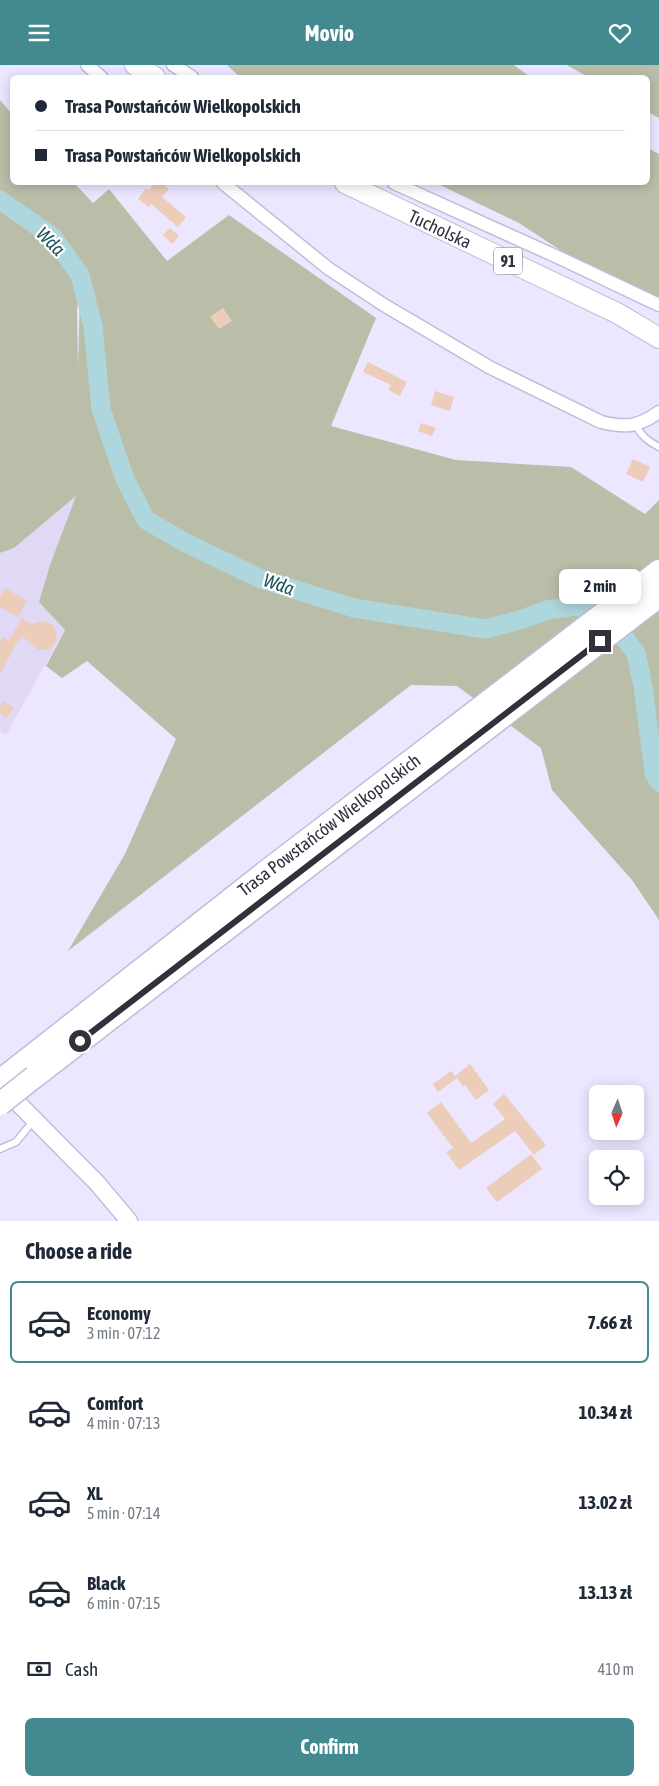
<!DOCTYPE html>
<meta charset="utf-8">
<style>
:root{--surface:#fff;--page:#f2f2f3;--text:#1f2937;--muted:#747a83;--line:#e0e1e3;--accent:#428a90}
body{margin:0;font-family:"Asap Condensed",sans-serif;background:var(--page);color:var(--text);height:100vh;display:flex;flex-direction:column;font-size:19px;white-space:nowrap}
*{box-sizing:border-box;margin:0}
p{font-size:16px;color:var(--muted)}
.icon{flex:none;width:28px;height:28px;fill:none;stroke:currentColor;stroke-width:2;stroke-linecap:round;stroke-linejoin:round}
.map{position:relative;height:1156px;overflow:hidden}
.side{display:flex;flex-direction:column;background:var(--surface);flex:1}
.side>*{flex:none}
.banner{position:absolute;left:10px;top:10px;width:640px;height:110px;border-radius:8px;box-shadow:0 2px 12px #0003;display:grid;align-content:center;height:110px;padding:0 25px;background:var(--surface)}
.needle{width:32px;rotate:183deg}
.buttons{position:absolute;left:589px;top:1020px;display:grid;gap:10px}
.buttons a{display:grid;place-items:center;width:55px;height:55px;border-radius:8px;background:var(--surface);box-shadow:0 2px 12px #0003;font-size:25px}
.end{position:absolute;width:22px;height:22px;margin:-11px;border:6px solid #33303c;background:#fff;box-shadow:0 0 0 2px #fff}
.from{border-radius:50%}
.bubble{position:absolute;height:35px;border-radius:8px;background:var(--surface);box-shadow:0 2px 12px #0003;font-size:16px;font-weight:700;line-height:35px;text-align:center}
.banner b{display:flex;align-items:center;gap:18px;height:48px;font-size:19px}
.banner b+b{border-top:1px solid var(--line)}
.banner i{width:12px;height:12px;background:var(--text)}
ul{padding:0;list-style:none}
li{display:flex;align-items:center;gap:15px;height:82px;margin:0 10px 8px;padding:0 15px;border:2px solid transparent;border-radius:8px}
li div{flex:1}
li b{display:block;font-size:19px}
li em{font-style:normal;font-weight:700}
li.on{border-color:var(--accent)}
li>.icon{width:45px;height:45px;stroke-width:1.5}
h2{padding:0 25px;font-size:22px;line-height:60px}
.pay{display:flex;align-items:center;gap:12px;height:55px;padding:0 25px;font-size:19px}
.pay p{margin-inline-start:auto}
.button{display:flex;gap:10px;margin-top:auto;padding:10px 25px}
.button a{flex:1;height:58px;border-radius:8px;background:var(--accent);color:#fff;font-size:20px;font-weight:700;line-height:58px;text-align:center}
header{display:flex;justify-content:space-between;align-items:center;height:65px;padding:0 25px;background:var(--accent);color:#fff;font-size:22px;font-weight:700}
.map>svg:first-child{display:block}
</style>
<header><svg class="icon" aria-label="menu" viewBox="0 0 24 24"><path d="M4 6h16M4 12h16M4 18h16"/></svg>Movio<svg class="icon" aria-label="heart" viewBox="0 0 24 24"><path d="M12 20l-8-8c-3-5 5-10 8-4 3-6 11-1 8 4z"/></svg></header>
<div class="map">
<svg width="659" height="1156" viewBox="0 0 659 1156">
<rect width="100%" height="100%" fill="#ede6ff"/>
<!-- built -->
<polygon fill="#e0d8f5" points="77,430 50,500 39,537 65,564 6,670 0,666 0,488 14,482"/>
<!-- green -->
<g fill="#babea9" fill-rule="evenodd">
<polygon points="227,0 514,0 530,12 240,12"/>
<polygon points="567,0 659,0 659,53 648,47 648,12 588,12"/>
<path d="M0,35L12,49V118H74L93,138L109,124L167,196L229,150L376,253L331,361L456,395L571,402L645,449L659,435V855L632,815L552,725L541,683L457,621L411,620L68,886L125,789L176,674L87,596L62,613L46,601L65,565L39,537L50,500L76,431L14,483L0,488ZM79,229H80L78,304L77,245Z"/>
<polygon points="648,83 659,89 659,233 583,200 519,158 436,118 648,118"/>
</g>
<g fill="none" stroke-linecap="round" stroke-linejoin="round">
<!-- river -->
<polyline stroke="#aed6dd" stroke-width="19" points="0,135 53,172 80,210 93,261 101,344 125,414 146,455 186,478 261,514 354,543 485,564 520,555 547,545 577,541 613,558 636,588 643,621 654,708 659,717"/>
</g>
<!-- building -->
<g fill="#eccdba">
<polygon points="155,118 162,118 169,124 162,132 186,152 178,162 151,139 149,142 138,134 146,123 149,125"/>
<polygon points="170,163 179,171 172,179 163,170"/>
<polygon points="223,243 232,256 219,264 210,252"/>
<polygon points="368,297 407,317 400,331 388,325 391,320 363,307"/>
<polygon points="435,326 454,332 450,346 431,340"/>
<polygon points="421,358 436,363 432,371 418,366"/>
<polygon points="633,394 650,402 643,417 626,409"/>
<polygon points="5,523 27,536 18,552 0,542 0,531"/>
<polygon points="22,553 32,559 43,556 52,559 57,568 56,577 49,584 39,585 34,582 22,571 19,576 18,575 0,610 0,577 2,572 9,575"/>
<polygon points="4,636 14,643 6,653 0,648 0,641"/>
<polygon points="470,999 489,1025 476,1035 465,1020 463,1022 457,1013 438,1027 433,1019 451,1006 456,1012 455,1011"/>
<polygon points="504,1029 546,1080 534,1090 515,1066 459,1105 446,1087 453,1083 427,1048 441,1037 471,1078 505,1054 493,1039"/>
<polygon points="531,1089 542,1104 497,1137 486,1123"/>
</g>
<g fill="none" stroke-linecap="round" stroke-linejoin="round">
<!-- service casing -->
<g stroke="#c3bbd8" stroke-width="9">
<g id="service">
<path d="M636,360C641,371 648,376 659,382"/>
<polyline points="0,1084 16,1077 34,1055"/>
</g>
</g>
<!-- minor casing -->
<g stroke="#c3bbd8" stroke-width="15">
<g id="minor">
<polyline points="87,0 101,12"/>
<polyline points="173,0 192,12"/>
<path d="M223,118L329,204L384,240L489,302L601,357C626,363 638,362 659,347"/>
<polyline points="394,118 562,194 659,240"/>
</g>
</g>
<!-- tertiary casing -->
<g stroke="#c3bbd8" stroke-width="19">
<polyline id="tertiary" points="3,1023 97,1118 129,1156"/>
</g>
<!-- primary casing -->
<g stroke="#c3bbd8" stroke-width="22">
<g id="primary">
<polyline points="135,0 155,12"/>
<polyline points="345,118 617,248 659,273"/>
</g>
</g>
<!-- motorway casing -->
<g stroke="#c3bbd8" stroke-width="25">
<g id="motorway">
<polyline points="34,1012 659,531"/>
<polyline points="0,1016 267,806 659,506"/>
</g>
</g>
<!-- service -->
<use href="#service" stroke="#fff" stroke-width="6"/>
<!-- minor -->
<use href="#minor" stroke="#fff" stroke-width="12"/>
<!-- tertiary -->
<use href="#tertiary" stroke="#fff" stroke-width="16"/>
<!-- primary -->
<use href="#primary" stroke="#fff" stroke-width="20"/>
<!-- motorway -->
<use href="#motorway" stroke="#fff" stroke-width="22"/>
<!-- motorway-bridge casing -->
<g stroke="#c3bbd8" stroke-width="25" stroke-linecap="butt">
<polyline id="motorway-bridge" points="0,1039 34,1012"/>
</g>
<!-- motorway-bridge -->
<use href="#motorway-bridge" stroke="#fff" stroke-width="22"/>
</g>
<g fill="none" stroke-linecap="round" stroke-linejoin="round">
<!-- route -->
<polyline stroke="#33303c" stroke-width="6" points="80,976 600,576"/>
</g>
<g text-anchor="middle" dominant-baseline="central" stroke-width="4.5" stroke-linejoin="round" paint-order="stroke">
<!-- shield labels -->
<rect fill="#fff" stroke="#706e76" stroke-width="1" x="494" y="182.5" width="28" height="27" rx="4"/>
<g font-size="16" font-weight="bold" fill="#33303c">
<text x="508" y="196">91</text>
</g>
<!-- street labels -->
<g font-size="18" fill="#33303c" stroke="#fff">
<text transform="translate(440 164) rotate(25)">Tucholska</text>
<text transform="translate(329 760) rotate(-37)">Trasa Powstańców Wielkopolskich</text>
</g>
<!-- water labels -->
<g font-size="19" font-style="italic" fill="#1c545c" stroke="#fff">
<text transform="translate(51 176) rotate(45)">Wda</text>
<text transform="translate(279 519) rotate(19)">Wda</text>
</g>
</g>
</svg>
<div class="buttons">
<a><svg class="needle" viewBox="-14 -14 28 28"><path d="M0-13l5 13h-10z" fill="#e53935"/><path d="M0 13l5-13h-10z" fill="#747a83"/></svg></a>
<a><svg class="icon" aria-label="locate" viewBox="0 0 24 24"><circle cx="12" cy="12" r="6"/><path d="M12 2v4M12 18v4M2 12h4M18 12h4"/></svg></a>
</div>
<i class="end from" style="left:80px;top:976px"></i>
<i class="end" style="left:600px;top:576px"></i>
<div class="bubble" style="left:559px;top:504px;width:82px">2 min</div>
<div class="banner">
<b><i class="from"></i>Trasa Powstańców Wielkopolskich</b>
<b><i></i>Trasa Powstańców Wielkopolskich</b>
</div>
</div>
<section class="side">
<h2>Choose a ride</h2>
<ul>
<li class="on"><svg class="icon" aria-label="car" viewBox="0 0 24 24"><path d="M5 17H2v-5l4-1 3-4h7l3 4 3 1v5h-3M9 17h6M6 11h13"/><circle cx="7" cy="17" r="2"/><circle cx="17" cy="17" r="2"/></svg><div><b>Economy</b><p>3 min · 07:12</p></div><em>7.66 zł</em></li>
<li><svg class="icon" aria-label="car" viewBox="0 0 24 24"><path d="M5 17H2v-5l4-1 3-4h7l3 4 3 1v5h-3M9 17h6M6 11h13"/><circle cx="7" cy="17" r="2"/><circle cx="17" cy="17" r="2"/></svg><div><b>Comfort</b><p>4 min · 07:13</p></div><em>10.34 zł</em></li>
<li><svg class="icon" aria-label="car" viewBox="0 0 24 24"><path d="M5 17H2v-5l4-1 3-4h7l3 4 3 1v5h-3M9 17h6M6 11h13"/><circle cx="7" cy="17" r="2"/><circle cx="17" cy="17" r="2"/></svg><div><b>XL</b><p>5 min · 07:14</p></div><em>13.02 zł</em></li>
<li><svg class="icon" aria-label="car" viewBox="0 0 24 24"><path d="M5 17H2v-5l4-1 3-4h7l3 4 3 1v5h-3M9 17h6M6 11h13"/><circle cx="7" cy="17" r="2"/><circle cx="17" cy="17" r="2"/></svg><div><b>Black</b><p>6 min · 07:15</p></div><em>13.13 zł</em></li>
</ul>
<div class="pay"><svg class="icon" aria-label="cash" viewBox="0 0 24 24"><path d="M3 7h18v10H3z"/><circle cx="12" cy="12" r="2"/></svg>Cash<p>410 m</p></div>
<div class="button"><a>Confirm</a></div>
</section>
